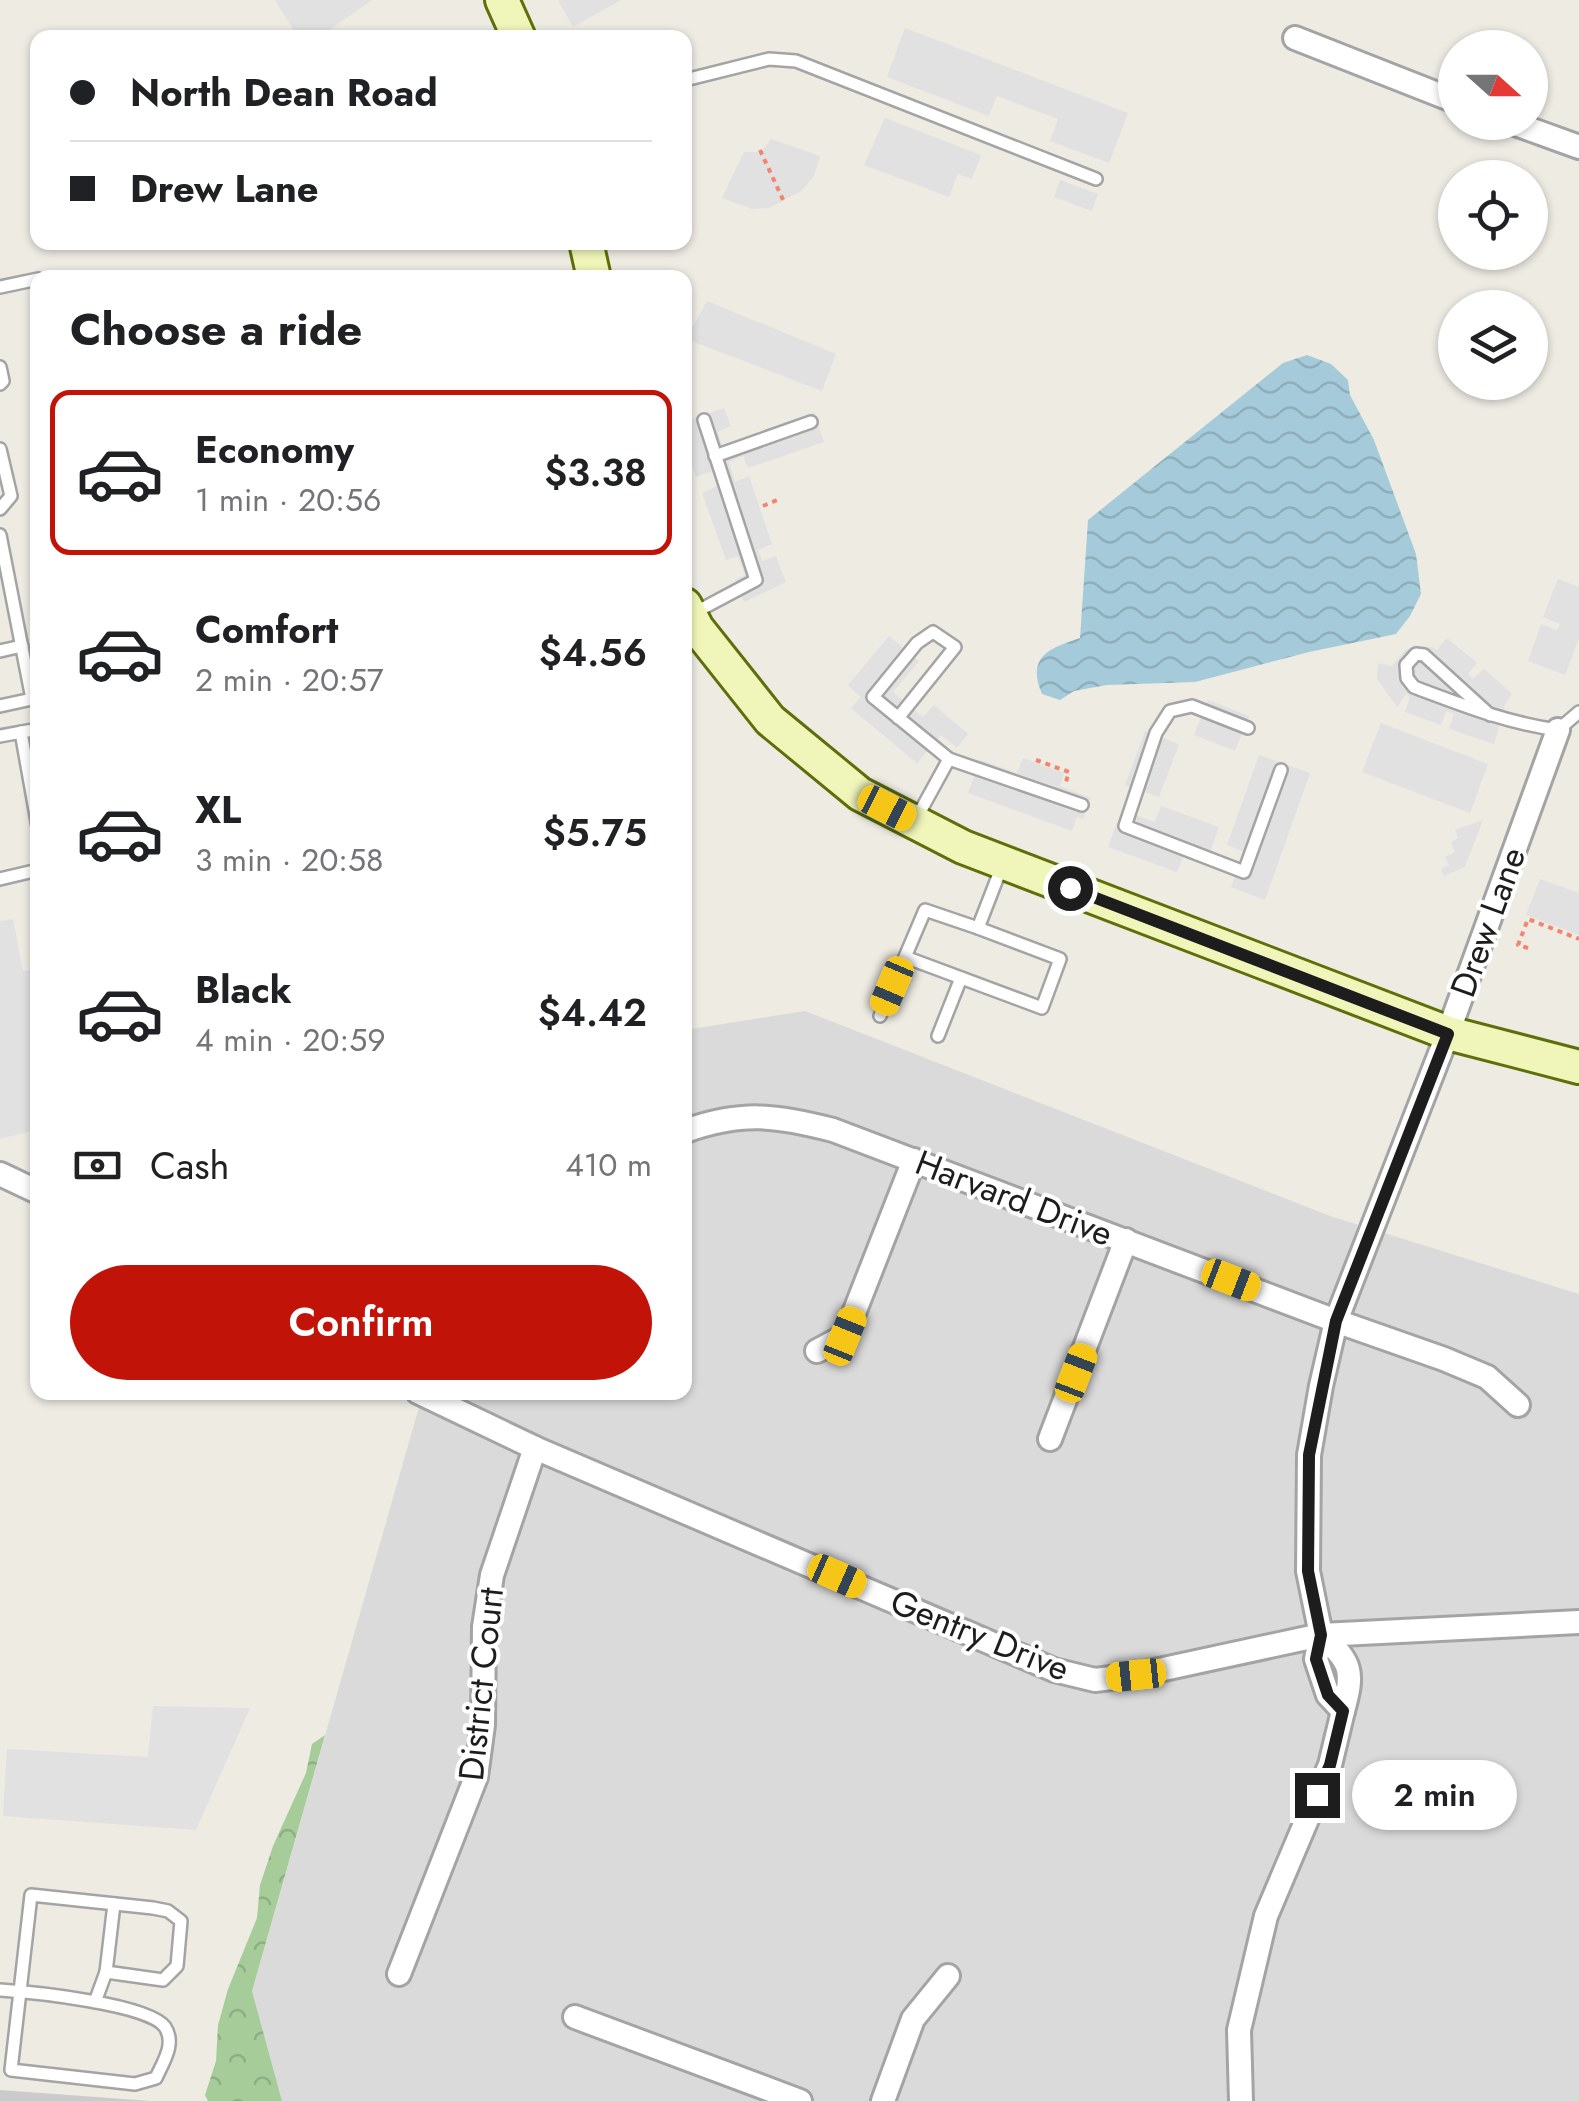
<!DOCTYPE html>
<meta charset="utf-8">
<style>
:root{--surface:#fff;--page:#f2f2f2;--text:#202124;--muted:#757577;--line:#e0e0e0;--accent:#c21308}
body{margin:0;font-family:Jost,sans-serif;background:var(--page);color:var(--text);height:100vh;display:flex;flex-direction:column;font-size:38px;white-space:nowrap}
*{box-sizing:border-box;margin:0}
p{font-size:32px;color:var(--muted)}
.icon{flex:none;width:55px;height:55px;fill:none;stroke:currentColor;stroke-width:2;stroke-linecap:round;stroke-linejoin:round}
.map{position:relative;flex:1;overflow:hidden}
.details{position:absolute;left:30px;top:270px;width:662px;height:1130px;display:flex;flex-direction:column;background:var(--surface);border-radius:20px;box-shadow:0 2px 8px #0004}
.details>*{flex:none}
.banner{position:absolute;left:30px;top:30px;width:662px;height:220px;border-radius:20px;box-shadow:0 2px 8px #0004;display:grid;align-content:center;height:220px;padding:0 40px;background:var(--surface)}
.needle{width:65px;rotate:111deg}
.controls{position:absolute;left:1438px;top:30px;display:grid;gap:20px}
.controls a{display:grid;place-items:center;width:110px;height:110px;border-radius:50%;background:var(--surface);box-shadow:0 2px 8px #0004;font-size:50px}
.end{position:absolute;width:45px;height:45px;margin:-22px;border:12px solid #1d1d1d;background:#fff;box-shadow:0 0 0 5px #fff}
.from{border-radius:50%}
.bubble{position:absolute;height:70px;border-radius:35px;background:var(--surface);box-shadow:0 2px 8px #0004;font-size:32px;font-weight:600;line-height:70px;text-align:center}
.car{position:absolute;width:30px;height:60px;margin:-30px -15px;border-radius:12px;box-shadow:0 0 8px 2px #0007;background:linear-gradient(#f5c518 24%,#345 0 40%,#f5c518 0 76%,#345 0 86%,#f5c518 0)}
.banner b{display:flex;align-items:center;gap:35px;height:95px;font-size:38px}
.banner b+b{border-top:2px solid var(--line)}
.banner i{width:25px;height:25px;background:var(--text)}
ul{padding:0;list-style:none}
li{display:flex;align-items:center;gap:30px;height:165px;margin:0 20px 15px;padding:0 20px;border:5px solid transparent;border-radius:20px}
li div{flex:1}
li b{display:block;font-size:38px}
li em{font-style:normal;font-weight:600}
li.active{border-color:var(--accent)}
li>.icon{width:90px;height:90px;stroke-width:1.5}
h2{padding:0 40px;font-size:45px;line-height:120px}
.pay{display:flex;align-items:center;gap:25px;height:110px;padding:0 40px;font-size:38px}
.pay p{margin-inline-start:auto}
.cta{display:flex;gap:20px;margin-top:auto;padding:20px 40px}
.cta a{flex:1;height:115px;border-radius:60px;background:var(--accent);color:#fff;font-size:40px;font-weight:600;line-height:115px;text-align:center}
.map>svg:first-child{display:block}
</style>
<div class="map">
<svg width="1579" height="2101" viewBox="0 0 1579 2101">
<defs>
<pattern id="forest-crowns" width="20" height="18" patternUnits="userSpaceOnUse" patternTransform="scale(2.5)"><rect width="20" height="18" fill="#a6cc9a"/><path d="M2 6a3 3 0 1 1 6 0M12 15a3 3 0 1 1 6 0" fill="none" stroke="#8eaf84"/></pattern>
<pattern id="water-waves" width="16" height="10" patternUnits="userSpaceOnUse" patternTransform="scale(2.5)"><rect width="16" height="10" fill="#a5cbda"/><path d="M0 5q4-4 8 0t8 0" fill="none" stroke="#8eaebb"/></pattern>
</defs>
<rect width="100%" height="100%" fill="#eeebe3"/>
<!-- residential -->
<polygon fill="#dbdada" points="805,1011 1330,1216 1579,1294 1579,2101 282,2101 252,1991 423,1393 685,1392 685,1030"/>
<!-- religious -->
<polygon fill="#cbcbcb" points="0,2090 151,2101 0,2101"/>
<!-- forest -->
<polygon fill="url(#forest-crowns)" points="325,1735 252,1991 282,2101 208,2101 205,2095 216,2061 218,2025 228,1989 257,1918 260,1885 273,1846 306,1773 312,1744"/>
<!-- parking -->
<g fill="#e1e1e1">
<polygon points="275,0 372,0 318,38 298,37"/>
<polygon points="558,0 621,0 573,27"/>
<polygon points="905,28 1128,113 1109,163 1050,141 1058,119 997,96 989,116 887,77"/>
<polygon points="885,118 981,155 972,179 958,174 949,197 864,165"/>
<polygon points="771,139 820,156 814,176 801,191 769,208 752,209 722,198 744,152 761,152"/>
<polygon points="1060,180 1098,194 1092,211 1054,197"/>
<polygon points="707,301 836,354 822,391 686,339"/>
<polygon points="724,408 731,426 718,432 722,445 814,412 824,442 748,468 743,456 729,462 735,482 749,476 772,544 758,550 762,561 776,556 786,582 744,602 735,580 745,575 738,556 726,560 702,493 717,486 712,471 696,477 685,445 685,422"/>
<polygon points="1558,579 1579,587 1579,638 1565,675 1528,661 1541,624 1557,630 1560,624 1543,617"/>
<polygon points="889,636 919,661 893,692 923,717 934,705 968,734 957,748 941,735 917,763 851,708 861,697 848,685"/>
<polygon points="1447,638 1477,663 1468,674 1473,679 1484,669 1512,694 1505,704 1494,744 1449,729 1454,714 1446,711 1441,725 1405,712 1410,697 1406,694 1397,707 1377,679 1378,663 1392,666 1405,650 1414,646 1432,647 1437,650"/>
<polygon points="1208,700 1249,716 1235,751 1194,735"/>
<polygon points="1381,723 1488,764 1470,813 1362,772"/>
<polygon points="1145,731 1179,744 1159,797 1125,785"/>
<polygon points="1259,755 1310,773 1265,900 1231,887 1244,852 1227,845"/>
<polygon points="1023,758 1064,773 1060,786 1091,798 1083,819 1077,817 1072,831 968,793 980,760 1017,773"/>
<polygon points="1161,806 1219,827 1205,865 1183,857 1177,872 1108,847 1122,810 1155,822"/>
<polygon points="1483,820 1465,867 1444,876 1441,869 1449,865 1445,857 1455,852 1451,842 1458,838 1455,830"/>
<polygon points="1540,879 1579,893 1579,935 1526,915"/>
<polygon points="13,919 23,971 37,969 37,1130 0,1139 0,921"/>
<polygon points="153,1706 250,1708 196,1830 3,1816 7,1749 148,1757"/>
</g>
<!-- water -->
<path fill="url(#water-waves)" d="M1307,355L1331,364L1348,380L1350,395L1374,440L1416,554L1421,594L1410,616L1396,634L1309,652L1195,682L1107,685L1074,691L1060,700L1042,694C1026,657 1049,648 1080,638L1088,520L1283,363Z"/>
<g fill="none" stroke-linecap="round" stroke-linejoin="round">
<!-- lane casing -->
<g stroke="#a4a4a4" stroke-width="16">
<g id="lane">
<polyline points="685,80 769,59 796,61 1096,179"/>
<polyline points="0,287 38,279"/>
<polyline points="0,367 3,381 0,384"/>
<polyline points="0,449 11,496 0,509"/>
<polyline points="715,456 811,422"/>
<polyline points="0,535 32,699 0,706"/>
<polyline points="692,614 756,580 704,420"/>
<polyline points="0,651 22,646"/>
<path d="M1490,715L1424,655L1416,654L1406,665L1407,678L1414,687C1462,705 1507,723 1558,730L1579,712"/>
<polyline points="898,718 955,647 933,632 917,643 873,697 949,759 1082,805"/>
<polyline points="1248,728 1192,706 1170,711 1156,733 1125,826 1244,872 1281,770"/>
<polyline points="21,732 38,827"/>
<polyline points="0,736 38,729"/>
<polyline points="915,821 949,759"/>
<polyline points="0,879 38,870"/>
<polyline points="905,957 925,910 978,928"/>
<polyline points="880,1016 905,957 1042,1008 1060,959 978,928 1002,866"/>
<polyline points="938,1036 961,978"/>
<polyline points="106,1972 114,1904"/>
<path d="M0,1990C31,1992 149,2004 165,2027C176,2044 163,2062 156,2078L135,2084L11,2070L31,1895L153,1908L168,1911L181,1921L177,1966L163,1980L106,1972L95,2002"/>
</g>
</g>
<!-- street casing -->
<g stroke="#a4a4a4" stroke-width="28">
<g id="street">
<polyline points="1295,38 1455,101"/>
<polyline points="1510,122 1579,147"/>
<path d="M685,1131C742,1111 775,1115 833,1130L1336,1321L1444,1359L1487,1377L1518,1405"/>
<polyline points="0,1174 38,1192"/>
<polyline points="817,1351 845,1336 914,1160"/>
<polyline points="418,1392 535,1448 1054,1670 1095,1680 1136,1675 1321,1635 1579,1622"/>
<polyline points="1050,1439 1126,1240"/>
<path d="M1321,1635C1352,1662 1354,1672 1343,1711L1328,1695L1316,1659L1321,1635L1308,1571L1309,1455L1321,1386L1336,1321L1448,1033L1558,730"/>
<polyline points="399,1974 476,1777 483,1725 484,1627 492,1575 535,1448"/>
<polyline points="575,2017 800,2101"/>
<polyline points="883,2101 913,2019 948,1976"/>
<polyline points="1241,2101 1239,2030 1266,1916 1330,1765 1343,1711"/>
</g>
</g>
<!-- secondary casing -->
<g stroke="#5e6f09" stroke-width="38">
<g id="secondary">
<polyline points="502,0 519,38"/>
<polyline points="586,242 594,278"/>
<polyline points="685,605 697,628 770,720 860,794 963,847 1448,1033 1579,1067"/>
</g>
</g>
<!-- path -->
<g stroke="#f4846f" stroke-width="4" stroke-dasharray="5 5" stroke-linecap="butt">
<polyline points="760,150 785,204"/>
<polyline points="763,506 777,500"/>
<polyline points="1036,760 1069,772 1065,785"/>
<polyline points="1528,948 1518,945 1528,919 1579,939"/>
</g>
<!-- lane -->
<use href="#lane" stroke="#fff" stroke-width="11"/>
<!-- street -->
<use href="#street" stroke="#fff" stroke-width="22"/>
<!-- secondary -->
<use href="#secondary" stroke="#f0f6b9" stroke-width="32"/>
</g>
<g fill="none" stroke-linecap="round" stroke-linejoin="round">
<!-- route -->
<polyline stroke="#1d1d1d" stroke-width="12" points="1070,888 1448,1034 1336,1321 1309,1455 1308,1571 1321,1635 1316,1659 1328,1695 1343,1711 1330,1765 1317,1795"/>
</g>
<g text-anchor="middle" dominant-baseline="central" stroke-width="8" stroke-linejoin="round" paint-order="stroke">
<!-- street labels -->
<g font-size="35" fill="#1d1d1d" stroke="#fff">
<text transform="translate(1488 922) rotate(-70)">Drew Lane</text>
<text transform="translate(1014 1198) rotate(21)">Harvard Drive</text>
<text transform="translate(980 1635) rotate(22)">Gentry Drive</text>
<text transform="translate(481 1684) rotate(-84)">District Court</text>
</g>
</g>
</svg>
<div class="controls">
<a><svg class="needle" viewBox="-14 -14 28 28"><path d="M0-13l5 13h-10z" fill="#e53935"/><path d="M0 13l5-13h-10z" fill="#757577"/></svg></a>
<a><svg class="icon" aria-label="locate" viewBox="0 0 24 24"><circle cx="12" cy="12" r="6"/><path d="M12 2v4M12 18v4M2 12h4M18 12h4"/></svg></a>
<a><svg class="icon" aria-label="layers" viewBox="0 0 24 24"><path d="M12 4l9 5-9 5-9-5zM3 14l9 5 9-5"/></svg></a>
</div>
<i class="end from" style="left:1070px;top:888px"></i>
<i class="end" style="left:1317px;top:1795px"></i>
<div class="bubble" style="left:1352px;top:1760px;width:165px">2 min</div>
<i class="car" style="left:887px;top:808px;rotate:117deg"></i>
<i class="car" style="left:892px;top:986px;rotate:203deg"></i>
<i class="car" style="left:1231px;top:1280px;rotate:111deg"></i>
<i class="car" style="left:845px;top:1336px;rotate:22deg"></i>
<i class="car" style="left:1076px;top:1373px;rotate:21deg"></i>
<i class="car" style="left:837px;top:1576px;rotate:114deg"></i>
<i class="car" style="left:1136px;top:1675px;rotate:264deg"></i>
<div class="banner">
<b><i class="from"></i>North Dean Road</b>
<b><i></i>Drew Lane</b>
</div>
<section class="details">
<h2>Choose a ride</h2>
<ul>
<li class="active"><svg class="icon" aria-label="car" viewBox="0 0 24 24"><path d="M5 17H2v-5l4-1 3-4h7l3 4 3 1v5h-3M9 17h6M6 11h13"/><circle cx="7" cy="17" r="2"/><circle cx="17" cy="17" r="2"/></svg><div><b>Economy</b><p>1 min · 20:56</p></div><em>$3.38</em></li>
<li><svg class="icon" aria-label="car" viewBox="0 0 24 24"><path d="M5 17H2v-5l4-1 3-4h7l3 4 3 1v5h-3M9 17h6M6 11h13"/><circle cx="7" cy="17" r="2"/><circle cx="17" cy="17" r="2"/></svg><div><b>Comfort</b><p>2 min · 20:57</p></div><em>$4.56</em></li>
<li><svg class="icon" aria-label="car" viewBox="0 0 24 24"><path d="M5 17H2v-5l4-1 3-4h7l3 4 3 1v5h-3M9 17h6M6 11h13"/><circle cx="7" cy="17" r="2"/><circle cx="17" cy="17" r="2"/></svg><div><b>XL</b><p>3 min · 20:58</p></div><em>$5.75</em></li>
<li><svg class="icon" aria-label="car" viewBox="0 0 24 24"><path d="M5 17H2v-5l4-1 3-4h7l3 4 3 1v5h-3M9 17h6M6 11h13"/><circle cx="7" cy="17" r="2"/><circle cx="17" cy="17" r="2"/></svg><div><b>Black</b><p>4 min · 20:59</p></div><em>$4.42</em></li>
</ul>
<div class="pay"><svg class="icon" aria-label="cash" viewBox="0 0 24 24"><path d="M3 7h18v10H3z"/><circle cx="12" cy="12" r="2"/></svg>Cash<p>410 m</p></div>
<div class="cta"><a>Confirm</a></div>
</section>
</div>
